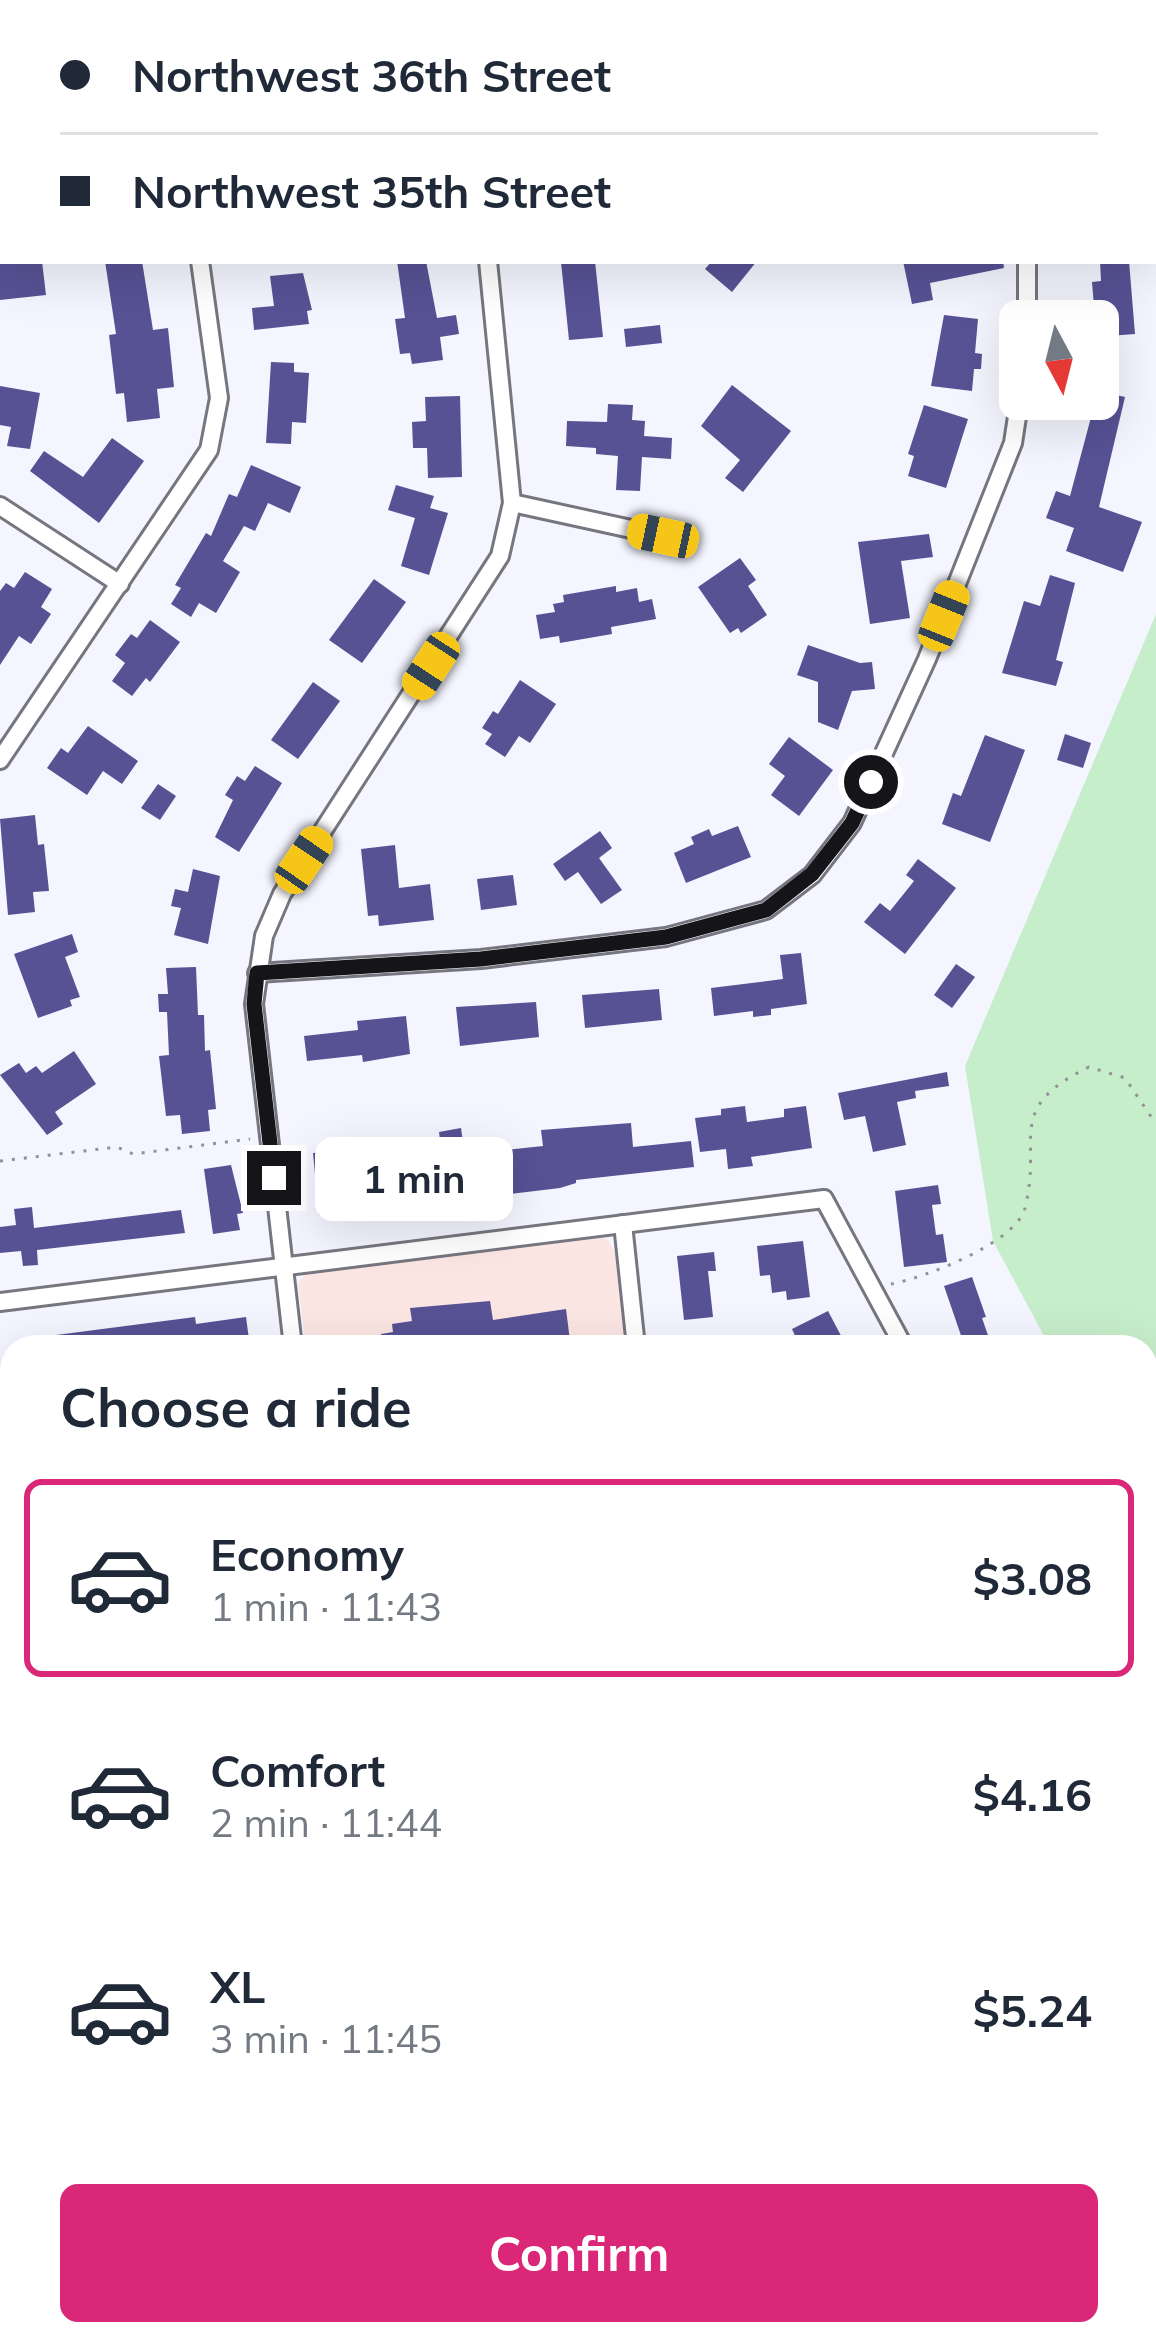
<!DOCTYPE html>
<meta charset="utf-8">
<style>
:root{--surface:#fff;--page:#f2f2f3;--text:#1f2937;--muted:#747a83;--line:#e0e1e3;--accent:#db2777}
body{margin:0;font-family:Mulish,sans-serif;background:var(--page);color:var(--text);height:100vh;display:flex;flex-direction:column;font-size:45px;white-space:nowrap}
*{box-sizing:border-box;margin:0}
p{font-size:39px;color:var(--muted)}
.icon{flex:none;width:66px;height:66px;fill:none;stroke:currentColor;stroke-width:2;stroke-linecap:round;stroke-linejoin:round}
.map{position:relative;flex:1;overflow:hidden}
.sheet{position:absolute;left:0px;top:1335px;width:1158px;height:1011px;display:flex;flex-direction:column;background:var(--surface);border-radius:36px 36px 0 0;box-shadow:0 12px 48px #0002}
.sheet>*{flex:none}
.hud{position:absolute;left:0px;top:0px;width:1158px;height:264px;box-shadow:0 12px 48px #0002;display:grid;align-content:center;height:264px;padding:0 60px;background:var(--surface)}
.needle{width:78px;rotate:173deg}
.controls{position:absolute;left:999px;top:300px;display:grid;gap:24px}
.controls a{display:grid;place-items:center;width:120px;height:120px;border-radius:18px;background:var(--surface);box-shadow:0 12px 48px #0002;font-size:60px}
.end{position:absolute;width:54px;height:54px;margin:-27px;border:15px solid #151519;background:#fff;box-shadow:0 0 0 6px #fff}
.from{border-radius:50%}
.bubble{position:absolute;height:84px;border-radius:18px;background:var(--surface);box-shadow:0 12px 48px #0002;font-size:39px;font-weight:700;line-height:84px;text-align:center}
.car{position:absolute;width:36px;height:72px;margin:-36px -18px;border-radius:15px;box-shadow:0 0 9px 3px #0007;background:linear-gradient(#f5c518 24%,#345 0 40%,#f5c518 0 76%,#345 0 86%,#f5c518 0)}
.hud b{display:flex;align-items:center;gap:42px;height:114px;font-size:45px}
.hud b+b{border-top:3px solid var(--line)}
.hud i{width:30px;height:30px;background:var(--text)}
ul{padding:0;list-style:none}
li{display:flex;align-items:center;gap:36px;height:198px;margin:0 24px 18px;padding:0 36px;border:6px solid transparent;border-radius:18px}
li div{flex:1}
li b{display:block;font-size:45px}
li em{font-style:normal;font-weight:700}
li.on{border-color:var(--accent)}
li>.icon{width:108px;height:108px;stroke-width:1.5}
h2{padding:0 60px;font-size:54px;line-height:144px}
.cta{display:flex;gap:24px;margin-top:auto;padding:24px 60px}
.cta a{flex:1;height:138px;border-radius:18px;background:var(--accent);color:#fff;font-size:48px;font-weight:700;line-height:138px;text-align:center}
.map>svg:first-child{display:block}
</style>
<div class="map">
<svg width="1156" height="2345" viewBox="0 0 1156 2345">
<rect width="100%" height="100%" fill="#f4f5fe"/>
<!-- education -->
<polygon fill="#fce6e4" points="598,1235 608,1240 615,1252 625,1347 306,1347 298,1283 308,1270"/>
<!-- green -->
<polygon fill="#c7eecb" points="1156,614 1156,1544 1146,1526 1146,1347 1050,1347 993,1241 965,1066"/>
<!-- building -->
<g fill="#575294">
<polygon points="0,261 42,261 46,295 0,300"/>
<polygon points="105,261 142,261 153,330 168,328 174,387 157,389 160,418 127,422 124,393 116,394 109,335 116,334"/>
<polygon points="397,261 426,261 437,318 456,315 459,334 440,337 443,360 412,364 410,353 400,354 395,319 405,318"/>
<polygon points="572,261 595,261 603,337 569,340 561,262"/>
<polygon points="712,261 757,261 732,292 705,269"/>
<polygon points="903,261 1003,261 1004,268 930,283 933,300 912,304"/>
<polygon points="1100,261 1129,261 1135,334 1109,336 1107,318 1095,319 1092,282 1101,281"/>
<polygon points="303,273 312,310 307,311 309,324 254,330 252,308 274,306 270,276"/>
<polygon points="944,315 978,319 975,353 982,354 981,369 974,369 972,391 931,386"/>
<polygon points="660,325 662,343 626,347 624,329"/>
<polygon points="271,362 294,363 294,372 309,373 306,423 292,422 291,444 266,443"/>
<polygon points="732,385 791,431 743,492 725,478 740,460 701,426"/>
<polygon points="0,386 40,393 30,449 7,446 11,427 0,425"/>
<polygon points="1098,391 1125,397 1099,507 1142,522 1123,572 1066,551 1074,528 1046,518 1056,491 1070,496"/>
<polygon points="460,396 462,477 428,478 427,448 413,448 412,422 426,421 425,397"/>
<polygon points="608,404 633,405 632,420 645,421 644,436 672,438 671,459 642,457 640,491 616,490 618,456 596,454 596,448 566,446 567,421 607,422"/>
<polygon points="924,405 968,419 946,488 908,476 914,456 908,454"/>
<polygon points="112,438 144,461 99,523 30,471 44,451 83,477"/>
<polygon points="251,465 301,487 290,513 268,503 255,531 244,526 223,561 240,572 216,613 199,603 191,617 171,604 181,588 175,585 206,533 211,536 229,494 237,497"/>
<polygon points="396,485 434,496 430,508 448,513 429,575 401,566 415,518 388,510"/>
<polygon points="929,534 933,557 901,561 910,618 870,624 858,542"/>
<polygon points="740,558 756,580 748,586 767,615 741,633 738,628 730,633 698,587"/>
<polygon points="25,572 52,589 41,607 51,614 31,644 19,636 0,665 0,591 6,583 14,588"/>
<polygon points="1050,575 1075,583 1056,660 1063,662 1056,686 1002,673 1024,601 1040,606"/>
<polygon points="374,579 406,602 362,663 329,640"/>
<polygon points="616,586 616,592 637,588 639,602 652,599 656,619 611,627 612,634 560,643 559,636 540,639 536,615 555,612 553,604 564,602 563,595"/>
<polygon points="150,620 180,642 150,682 146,678 132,696 112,681 125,663 115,655 131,634 137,638"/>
<polygon points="808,645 860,663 872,662 875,689 852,691 838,730 818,722 818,682 797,675"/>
<polygon points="520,680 556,704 530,743 519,736 505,757 485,744 492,734 482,728 493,711 498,714"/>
<polygon points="313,682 340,701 298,759 271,740"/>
<polygon points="88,726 138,761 122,784 103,771 87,795 47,768 61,748 68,753"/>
<polygon points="1065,734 1091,743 1083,768 1057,760"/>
<polygon points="985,735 1025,750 990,842 942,824 953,793 961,796"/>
<polygon points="789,737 833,770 799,816 771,795 785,776 769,764"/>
<polygon points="255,766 282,783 239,852 215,837 233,800 225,795 237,776 245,781"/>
<polygon points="158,784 176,796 160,820 141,808"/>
<polygon points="35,815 38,845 44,844 49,891 33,892 35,912 8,915 0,819"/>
<polygon points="738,826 751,857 686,883 674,853 694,844 691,837 709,829 712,836"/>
<polygon points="600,831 612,848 599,858 622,890 601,904 578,872 565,881 553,864"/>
<polygon points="395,845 399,888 430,884 434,920 379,926 378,915 368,916 361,849"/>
<polygon points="918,859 956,888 905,954 864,922 880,903 890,911 914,881 906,875"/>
<polygon points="193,869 220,876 208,944 174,935 181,908 171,906 175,889 188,892"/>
<polygon points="513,875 517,905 481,910 477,879"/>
<polygon points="72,934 78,952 65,957 80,997 70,1000 72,1006 38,1018 14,954"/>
<polygon points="801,953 807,1004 771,1009 771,1015 753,1017 753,1011 714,1016 711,988 783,979 780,955"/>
<polygon points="956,964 975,977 952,1008 934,995"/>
<polygon points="196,967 198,1015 204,1015 205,1051 210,1050 216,1109 208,1110 210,1131 182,1134 180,1115 166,1116 159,1056 169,1055 167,1012 159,1012 158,994 168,994 166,968"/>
<polygon points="659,989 662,1020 585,1028 582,995"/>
<polygon points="536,1002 539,1037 460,1046 456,1007"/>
<polygon points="406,1016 410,1054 363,1062 362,1055 307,1061 304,1036 358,1030 357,1021"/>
<polygon points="74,1051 96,1084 55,1112 63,1124 47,1135 0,1075 19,1063 26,1073 36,1066 42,1073"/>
<polygon points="947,1072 949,1086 915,1091 916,1098 897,1102 906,1145 873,1152 865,1116 844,1120 838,1093"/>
<polygon points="745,1106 747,1122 784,1117 784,1109 806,1106 812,1148 751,1157 753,1166 728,1169 726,1149 700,1152 695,1118 721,1115 721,1109"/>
<polygon points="631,1123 633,1147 691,1141 694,1167 576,1180 576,1183 560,1188 470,1199 472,1210 451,1213 446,1176 417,1180 419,1200 375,1204 374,1191 344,1195 346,1212 319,1215 313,1153 332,1151 334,1170 362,1169 420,1163 419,1151 441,1148 439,1132 461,1128 464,1149 505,1143 506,1150 543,1146 541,1130"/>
<polygon points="231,1165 243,1213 237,1214 240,1230 213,1234 204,1169"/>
<polygon points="938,1185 941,1204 932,1205 936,1235 943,1234 947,1262 904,1267 895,1191"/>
<polygon points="32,1207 34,1228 181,1210 185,1233 37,1250 38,1265 23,1266 21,1251 0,1253 0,1227 16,1225 14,1209"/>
<polygon points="803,1241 810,1297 787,1300 786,1291 772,1293 770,1275 760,1276 757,1246"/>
<polygon points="714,1252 716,1271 708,1271 713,1317 684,1320 677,1256"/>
<polygon points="972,1277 986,1317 982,1318 992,1347 965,1347 944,1286"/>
<polygon points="490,1301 493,1320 566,1309 570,1341 526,1347 383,1347 381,1334 393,1332 392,1324 412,1321 410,1308"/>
<polygon points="828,1311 847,1347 800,1347 792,1329"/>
<polygon points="195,1317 196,1324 246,1317 250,1347 34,1347 33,1338"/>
</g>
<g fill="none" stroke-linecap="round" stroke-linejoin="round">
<!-- minor casing -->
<g stroke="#767680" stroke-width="22">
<g id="minor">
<polyline points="167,0 167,3"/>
<polyline points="459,0 459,3"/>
<polyline points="931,0 932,3"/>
<polyline points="1027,261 1027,321"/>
<polyline points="512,503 663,536"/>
<polyline points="0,506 120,584"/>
<polyline points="0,760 209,450 219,398 200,261"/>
<polyline points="257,973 481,959 666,937 766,910 812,875 852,823 927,659 1013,443 1020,397"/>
<polyline points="623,1224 636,1347"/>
<polyline points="0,1302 824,1199 904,1347"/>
<polyline points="293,1347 254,1004 264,936 282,894 500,556 512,503 488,261"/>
<polyline points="0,1547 12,1565"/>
<polyline points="0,1702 12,1693"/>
<polyline points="1146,2057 1156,2056"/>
<polyline points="1146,2117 1156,2203"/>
<polyline points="0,2150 12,2253"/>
<polyline points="22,2334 23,2345"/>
<polyline points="751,2334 762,2345"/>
<polyline points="891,2334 892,2345"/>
<polyline points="290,2345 306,2334"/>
</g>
</g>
<!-- path -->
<g stroke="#919198" stroke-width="3" stroke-dasharray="3 9" stroke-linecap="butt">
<polyline points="0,1161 117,1147 133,1154 250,1139"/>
<path d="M891,1284C924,1278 1016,1243 1025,1208C1043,1137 1003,1109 1089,1067L1125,1078L1156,1124"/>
</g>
<!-- minor -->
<use href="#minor" stroke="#fff" stroke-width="16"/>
</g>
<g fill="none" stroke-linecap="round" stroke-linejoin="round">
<!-- route -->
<polyline stroke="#151519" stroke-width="15" points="274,1178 254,1004 257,973 481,959 666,937 766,910 812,874 852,823 871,782"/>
</g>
</svg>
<div class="controls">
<a><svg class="needle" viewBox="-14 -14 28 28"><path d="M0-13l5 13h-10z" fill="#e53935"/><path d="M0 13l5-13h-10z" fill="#747a83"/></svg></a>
</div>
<i class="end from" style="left:871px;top:782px"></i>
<i class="end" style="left:274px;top:1178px"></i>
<div class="bubble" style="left:315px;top:1137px;width:198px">1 min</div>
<i class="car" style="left:663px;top:536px;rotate:282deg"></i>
<i class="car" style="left:944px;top:616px;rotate:22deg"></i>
<i class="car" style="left:431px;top:666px;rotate:213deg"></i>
<i class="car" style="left:304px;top:860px;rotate:34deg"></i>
<div class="hud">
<b><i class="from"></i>Northwest 36th Street</b>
<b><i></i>Northwest 35th Street</b>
</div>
<section class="sheet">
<h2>Choose a ride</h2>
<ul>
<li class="on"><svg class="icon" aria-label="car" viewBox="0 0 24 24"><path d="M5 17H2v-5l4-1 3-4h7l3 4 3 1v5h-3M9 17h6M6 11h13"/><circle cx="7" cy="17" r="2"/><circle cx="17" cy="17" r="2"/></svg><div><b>Economy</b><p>1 min · 11:43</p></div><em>$3.08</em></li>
<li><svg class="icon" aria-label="car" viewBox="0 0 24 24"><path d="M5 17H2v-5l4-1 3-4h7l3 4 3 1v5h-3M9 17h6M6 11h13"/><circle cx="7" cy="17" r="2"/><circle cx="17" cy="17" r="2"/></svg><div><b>Comfort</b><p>2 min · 11:44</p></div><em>$4.16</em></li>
<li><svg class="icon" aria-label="car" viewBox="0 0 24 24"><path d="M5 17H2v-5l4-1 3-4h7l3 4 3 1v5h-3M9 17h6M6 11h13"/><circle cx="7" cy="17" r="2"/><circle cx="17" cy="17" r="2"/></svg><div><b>XL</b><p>3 min · 11:45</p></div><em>$5.24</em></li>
</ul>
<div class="cta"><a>Confirm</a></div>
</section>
</div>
